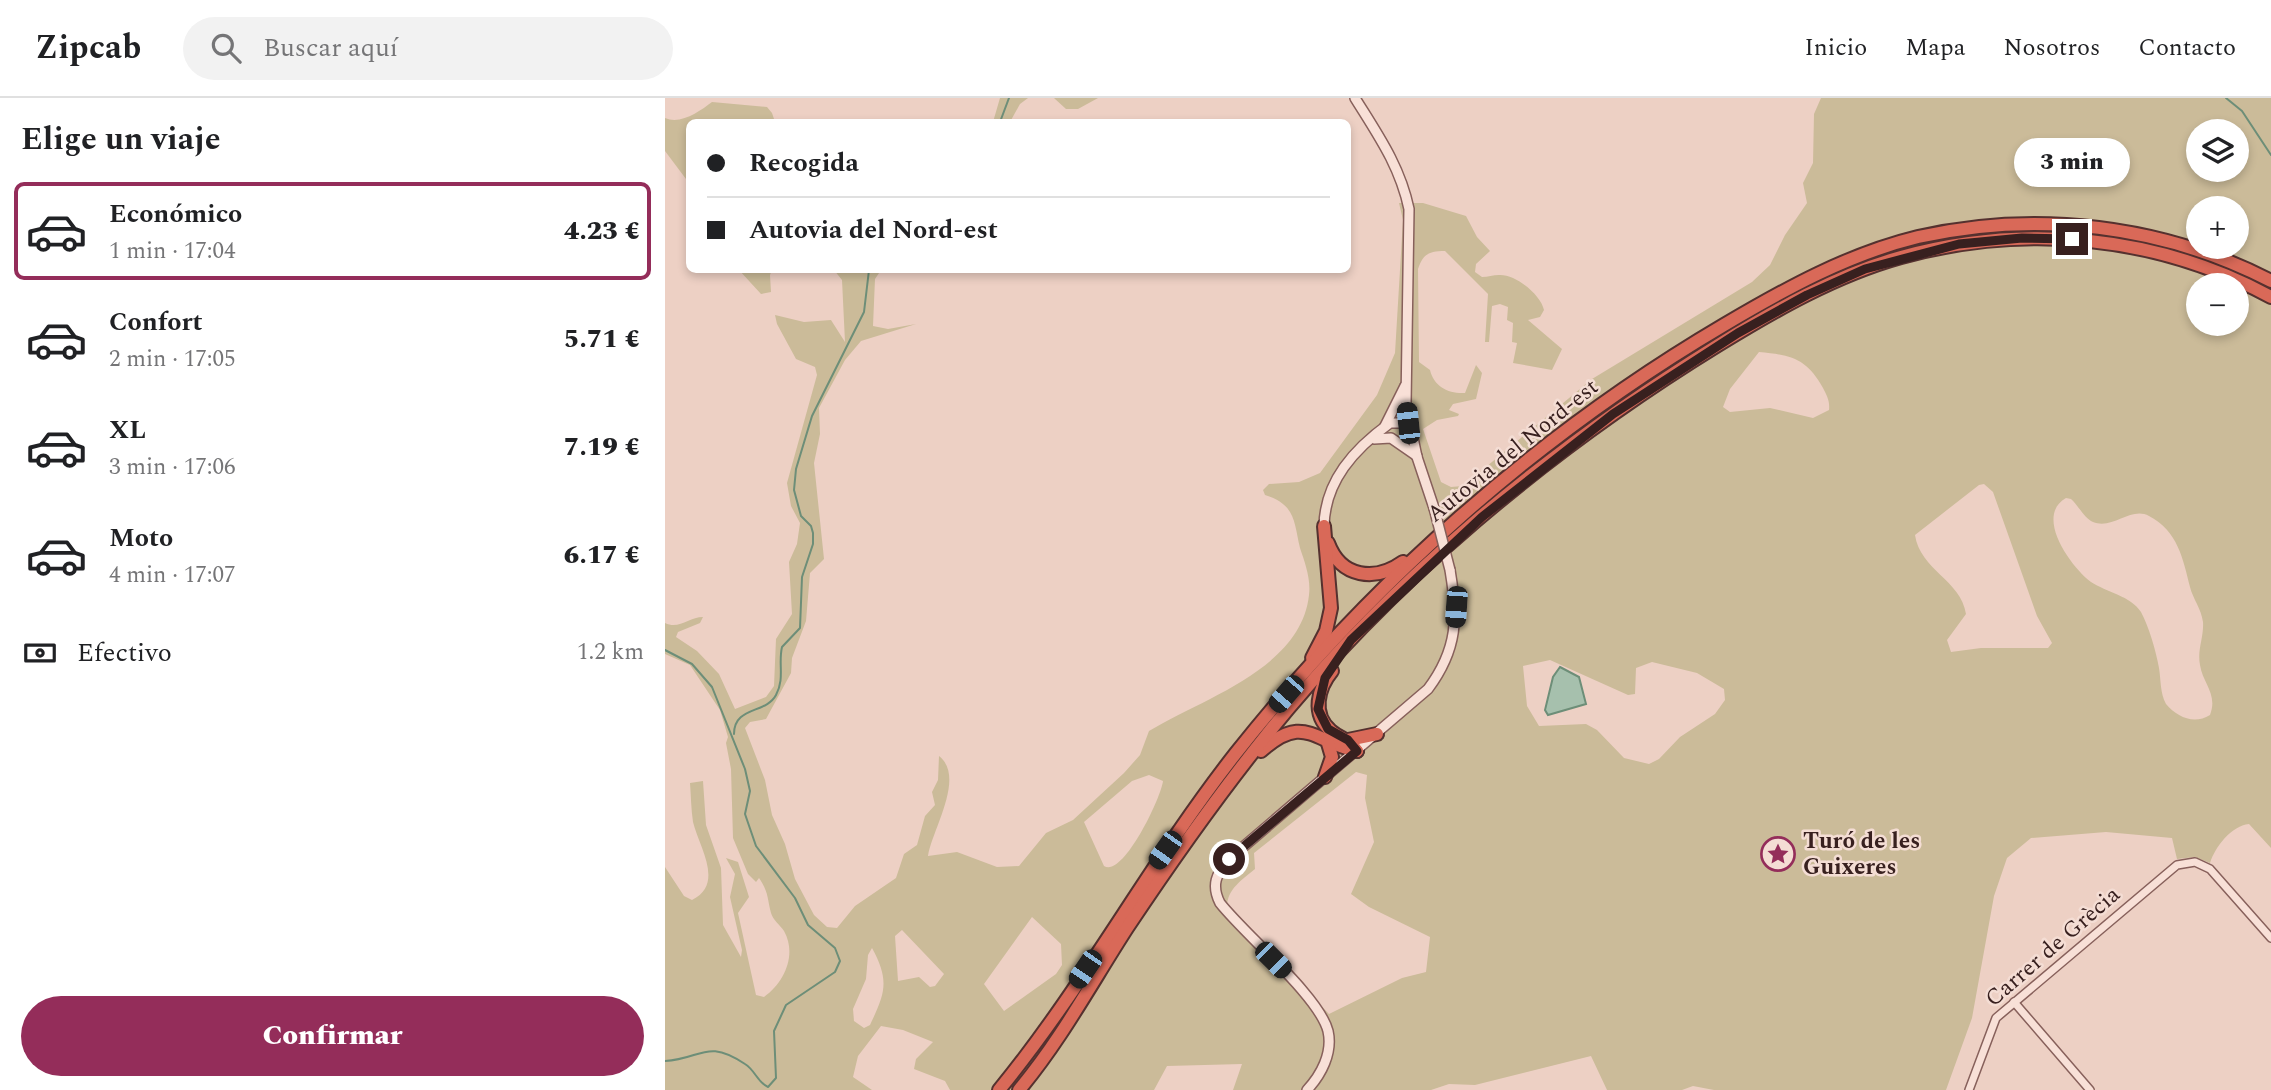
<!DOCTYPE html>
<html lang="es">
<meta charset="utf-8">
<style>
:root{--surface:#fff;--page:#f2f2f2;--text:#202124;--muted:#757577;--line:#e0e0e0;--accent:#942d5a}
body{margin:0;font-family:Spectral,serif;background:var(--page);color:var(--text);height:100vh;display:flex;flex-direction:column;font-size:26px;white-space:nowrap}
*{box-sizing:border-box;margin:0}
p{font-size:23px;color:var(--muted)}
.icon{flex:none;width:38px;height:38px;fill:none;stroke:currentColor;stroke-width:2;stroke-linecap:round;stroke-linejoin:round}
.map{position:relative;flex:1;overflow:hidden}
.details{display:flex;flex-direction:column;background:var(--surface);width:665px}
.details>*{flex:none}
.guide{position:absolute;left:21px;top:21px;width:665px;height:154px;border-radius:10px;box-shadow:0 4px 10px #0003;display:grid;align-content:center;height:154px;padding:0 21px;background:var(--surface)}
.fabs{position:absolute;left:1521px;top:21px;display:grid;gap:14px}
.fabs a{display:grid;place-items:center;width:63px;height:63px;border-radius:50%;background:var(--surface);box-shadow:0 4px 10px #0003;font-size:35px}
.end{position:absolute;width:32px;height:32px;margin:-16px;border:9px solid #38201f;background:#fff;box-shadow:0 0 0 4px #fff}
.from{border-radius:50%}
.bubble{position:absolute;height:49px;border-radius:24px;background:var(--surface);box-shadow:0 4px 10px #0003;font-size:23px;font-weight:800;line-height:49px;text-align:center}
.car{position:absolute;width:21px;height:42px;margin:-21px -10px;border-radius:9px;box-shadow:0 0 5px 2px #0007;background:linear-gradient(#222 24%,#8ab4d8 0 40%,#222 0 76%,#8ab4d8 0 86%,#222 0)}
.guide b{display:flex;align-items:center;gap:24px;height:66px;font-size:26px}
.guide b+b{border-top:2px solid var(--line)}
.guide i{width:18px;height:18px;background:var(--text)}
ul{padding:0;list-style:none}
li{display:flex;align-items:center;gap:21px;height:98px;margin:0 14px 10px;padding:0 7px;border:4px solid transparent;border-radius:10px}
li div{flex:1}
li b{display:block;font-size:26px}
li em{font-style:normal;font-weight:800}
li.active{border-color:var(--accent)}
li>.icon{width:63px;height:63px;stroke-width:1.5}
h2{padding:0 21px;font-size:32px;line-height:84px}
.pay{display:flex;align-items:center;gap:18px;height:77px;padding:0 21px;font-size:26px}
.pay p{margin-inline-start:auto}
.action{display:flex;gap:14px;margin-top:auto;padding:14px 21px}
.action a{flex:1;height:80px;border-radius:42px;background:var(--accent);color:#fff;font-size:28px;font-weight:800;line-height:80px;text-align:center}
header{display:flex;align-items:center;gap:42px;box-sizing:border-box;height:98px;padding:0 35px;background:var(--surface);border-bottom:2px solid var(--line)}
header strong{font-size:33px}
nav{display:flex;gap:38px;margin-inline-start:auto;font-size:24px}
.search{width:490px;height:63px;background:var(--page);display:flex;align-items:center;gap:18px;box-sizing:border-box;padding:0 24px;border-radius:38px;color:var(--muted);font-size:26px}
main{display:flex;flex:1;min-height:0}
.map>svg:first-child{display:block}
</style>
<header>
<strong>Zipcab</strong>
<div class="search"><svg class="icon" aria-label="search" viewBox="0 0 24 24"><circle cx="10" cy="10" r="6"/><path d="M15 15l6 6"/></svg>Buscar aquí</div>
<nav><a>Inicio</a><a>Mapa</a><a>Nosotros</a><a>Contacto</a></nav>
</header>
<main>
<section class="details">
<h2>Elige un viaje</h2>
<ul>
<li class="active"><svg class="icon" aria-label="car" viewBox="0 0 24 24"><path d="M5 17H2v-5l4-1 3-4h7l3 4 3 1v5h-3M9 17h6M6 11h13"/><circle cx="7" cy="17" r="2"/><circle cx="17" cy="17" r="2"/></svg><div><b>Económico</b><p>1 min · 17:04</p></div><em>4.23 €</em></li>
<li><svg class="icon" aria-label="car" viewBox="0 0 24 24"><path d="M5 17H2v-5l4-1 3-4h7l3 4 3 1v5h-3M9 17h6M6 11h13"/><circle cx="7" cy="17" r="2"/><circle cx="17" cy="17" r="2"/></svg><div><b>Confort</b><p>2 min · 17:05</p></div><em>5.71 €</em></li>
<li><svg class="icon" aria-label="car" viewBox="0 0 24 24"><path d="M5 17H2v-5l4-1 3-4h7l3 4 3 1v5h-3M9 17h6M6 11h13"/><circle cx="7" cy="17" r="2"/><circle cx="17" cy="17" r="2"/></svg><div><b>XL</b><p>3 min · 17:06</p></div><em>7.19 €</em></li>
<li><svg class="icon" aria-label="car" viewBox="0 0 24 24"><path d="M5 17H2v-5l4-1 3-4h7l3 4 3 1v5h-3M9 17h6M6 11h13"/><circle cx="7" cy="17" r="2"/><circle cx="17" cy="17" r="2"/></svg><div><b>Moto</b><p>4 min · 17:07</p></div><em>6.17 €</em></li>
</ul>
<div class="pay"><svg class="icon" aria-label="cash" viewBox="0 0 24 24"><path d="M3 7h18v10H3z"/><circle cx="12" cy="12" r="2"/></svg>Efectivo<p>1.2 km</p></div>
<div class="action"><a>Confirmar</a></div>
</section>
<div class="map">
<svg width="1606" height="992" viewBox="0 0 1606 992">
<rect width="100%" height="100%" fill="#edd0c4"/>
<!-- green -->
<g fill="#cbbb99" fill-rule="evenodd">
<polygon points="335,0 363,0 355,6 345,24 328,24"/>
<polygon points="389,0 433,0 413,11 401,11"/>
<path d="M1156,0H1606V750L1584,726C1566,728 1550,749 1545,765L1530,759L1512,761L1507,740L1441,734L1366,740L1342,760L1329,798L1307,920L1281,992H1049L1028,988L1017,992H942L926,958L810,987L784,986L766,992H568L577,966L502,968L489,992H285L280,983L249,971L251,961L268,944L238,932L216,928L193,958L188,979L207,992H0V769L19,798L27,802C60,786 34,749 28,724C26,711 26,698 25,685L38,683L41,727L56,770L58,827L76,859L77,852L65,799L70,776L61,760L73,764L84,799L73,815L91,897L99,899C120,884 132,856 119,833C115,827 108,822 106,815C102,800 104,795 94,780L91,784L83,776L68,740L66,671L61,645L63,639L55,612L25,567L0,556V525C14,532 24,519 38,519L35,525L13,534L11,539L32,553L54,576L70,611L101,599L109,588L111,541L127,516L124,464L132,446L135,425L126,408L122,385L152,277L150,269L131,261L112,226L110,217L139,224L166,222L180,244L177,182L169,172H216L210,181L208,228L223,231L251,226L196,243L180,262L154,310L155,336L149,365L159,461L145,475L141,523L127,560L126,575L101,621L85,624L80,630L100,682L107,717L120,746L130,781L149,817L162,829L172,830L190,808L231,780L239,756L252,747L260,718L270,707L267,694L273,682L274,658C301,679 267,732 263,758L292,754L332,769L354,768L381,735L408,722L459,675L475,657L484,633C538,600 636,571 644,497C646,481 640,465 635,450C629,425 631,406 600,397L598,392L604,386L634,384L655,375L712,297L730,255L738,122L734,105H758L801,118L812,139L825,153L811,166L810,174L817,179C823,179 828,177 834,177C851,176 876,197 879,212L875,219L863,222L897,251L887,272L848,265L852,245L847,244L848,225L842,222L843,209L835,206L827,208L824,244H820L823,196L780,153C764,153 758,156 753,171L754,264L765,272C769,289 784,296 800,295L811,267L817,275L811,301L788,306L784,312L794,316L793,318L772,322L758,331L776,384L786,389L798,388L927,281L1087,184L1105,167L1120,137L1142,105L1138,85L1148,65L1149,16ZM1533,33H1572V72H1533ZM1533,110H1572V149H1533ZM1533,187H1572V226H1533ZM1094,254C1127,257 1142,261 1158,290C1162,298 1165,303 1164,312L1148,320L1105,310L1065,314L1058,309L1065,291ZM1319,386L1328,394L1372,518L1387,545L1383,550H1316L1286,554L1282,542L1301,516C1296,482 1255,472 1250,437L1314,387ZM1401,400L1406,401C1413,407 1419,420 1428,424C1448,432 1466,408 1484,418C1513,433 1518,461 1525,489C1528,501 1536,510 1538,524C1539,539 1532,552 1535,567C1538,586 1553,596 1545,617C1529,627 1512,619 1501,606C1495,595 1496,582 1494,570C1491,553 1484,529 1476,514C1466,498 1441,494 1426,484C1406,469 1369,418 1401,400ZM885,562L963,597L970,596L971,570L987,564L1032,575L1059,591L1060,602L1050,616L1015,639L994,661L984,666L959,660L932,632L921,626L874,628L862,608L858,568ZM691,674L702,677L700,700L709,744L686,796L704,809L765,839L761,874L737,880L664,916L562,809C562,791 577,782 590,771L589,755ZM484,677L498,683C496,700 458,780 439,768L419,724L467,683ZM367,819L396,846L397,867L391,876L339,913L319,886ZM237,832L279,876L270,888L265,889L254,879L233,883L230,838ZM207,850C225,883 220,895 205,927L199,930L189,923L188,911L201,881L203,857Z"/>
<path d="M47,4L102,9L107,15L110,24H24V85L0,53V20C16,27 35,13 47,4Z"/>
<polygon points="74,172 107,172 105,177 106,194 96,196"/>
</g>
<!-- water -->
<polygon fill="#a6c0ad" stroke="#6d8e78" stroke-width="2" points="895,569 914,579 921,606 883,617 880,612 888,579"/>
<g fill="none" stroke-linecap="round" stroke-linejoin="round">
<!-- stream -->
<g stroke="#6d8e78" stroke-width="2">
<polyline points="1561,0 1577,13 1606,57"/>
<polyline points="335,24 344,0"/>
<path d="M0,552L27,566L47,589L80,671L85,693L80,716L91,748L130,800L143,827L170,850L175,863L170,874L121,907L109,933L111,980L103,989C93,985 90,972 80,966C41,940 37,961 0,963"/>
<path d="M69,636C69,608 101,616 111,597C120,580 113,566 117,549L135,530L137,479L148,446V435L146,428L136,418L129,392L131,371L147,318L199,214L204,172"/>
</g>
<!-- minor casing -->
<g stroke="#87605b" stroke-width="10">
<g id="minor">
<polyline points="1349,904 1425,992"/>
<polyline points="1304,992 1331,920 1512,767 1530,764 1545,771 1606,840"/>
</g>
</g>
<!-- tertiary casing -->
<g stroke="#87605b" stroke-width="12">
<g id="tertiary">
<path d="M690,0C713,37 735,68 744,111L741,306L752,359L769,410"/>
<polyline points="720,328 740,288"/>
<polyline points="709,341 726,340 752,358"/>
<path d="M659,428C660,383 689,351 725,325H743"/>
<path d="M642,992C656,977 668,955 663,933C654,898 580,837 555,805C546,787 551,776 564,761L763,591C793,551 793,519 785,472"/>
</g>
</g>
<!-- motorway casing -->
<g stroke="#55312f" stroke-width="16">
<g id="motorway">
<path d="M663,445C676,480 710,484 738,464"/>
<polyline points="647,560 661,533 666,510 659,428"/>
<path d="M667,573C653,590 646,616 666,633C675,641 684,641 692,653"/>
<polyline points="683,642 712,636"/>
<path d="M596,653C639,615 647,643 692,653"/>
<polyline points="660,679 667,659 662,642"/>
<path d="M334,992C421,886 486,763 571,655C705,486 872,337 1059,227C1120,191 1183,156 1253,139C1372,112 1498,127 1606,183"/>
<path d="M354,992C396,942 427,884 462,830C506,764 551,700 600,639C725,483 884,351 1053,247C1110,212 1171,177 1236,159C1360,125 1492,137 1606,199"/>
</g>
</g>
<!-- minor -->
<use href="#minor" stroke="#f8e0d7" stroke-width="7"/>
<!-- tertiary -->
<use href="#tertiary" stroke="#f8e0d7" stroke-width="9"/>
<!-- motorway -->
<use href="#motorway" stroke="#d96958" stroke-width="12"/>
<!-- tertiary-bridge casing -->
<g stroke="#87605b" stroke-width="12" stroke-linecap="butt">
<polyline id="tertiary-bridge" points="769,410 785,472"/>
</g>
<!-- tertiary-bridge -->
<use href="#tertiary-bridge" stroke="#f8e0d7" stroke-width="9"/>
</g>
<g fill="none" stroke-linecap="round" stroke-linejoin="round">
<!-- route -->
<polyline stroke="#38201f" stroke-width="9" points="564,761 692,653 683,642 663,631 653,611 660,580 686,542 817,419 948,316 1073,235 1142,197 1200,171 1294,146 1357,140 1407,141"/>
</g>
<!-- icons -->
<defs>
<g id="sight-ring" transform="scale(1.75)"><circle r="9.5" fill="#f4ddd4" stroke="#942d5a" stroke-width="1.5"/><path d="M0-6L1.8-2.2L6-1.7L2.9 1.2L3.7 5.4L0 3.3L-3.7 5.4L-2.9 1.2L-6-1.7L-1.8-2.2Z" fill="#942d5a"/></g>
</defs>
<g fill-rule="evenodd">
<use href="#sight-ring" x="1113" y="756"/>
</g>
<g text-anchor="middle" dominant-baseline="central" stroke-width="5" stroke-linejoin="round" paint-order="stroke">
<!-- street labels -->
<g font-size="23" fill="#38201f" stroke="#f4ddd4">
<text transform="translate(848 353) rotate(-39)">Autovia del Nord-est</text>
<text transform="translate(1388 849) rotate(-41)">Carrer de Grècia</text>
</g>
<!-- poi labels -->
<g font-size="23" font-weight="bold" fill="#38201f" stroke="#f4ddd4" text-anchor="start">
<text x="1138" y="743">Turó de les<tspan x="1138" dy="26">Guixeres</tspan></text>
</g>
</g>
</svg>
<div class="fabs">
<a><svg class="icon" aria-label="layers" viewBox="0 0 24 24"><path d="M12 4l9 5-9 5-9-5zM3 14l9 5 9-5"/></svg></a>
<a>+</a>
<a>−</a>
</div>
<i class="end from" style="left:564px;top:761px"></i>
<i class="end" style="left:1407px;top:141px"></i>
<div class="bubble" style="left:1349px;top:40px;width:116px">3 min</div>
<i class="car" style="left:743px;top:325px;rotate:354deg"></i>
<i class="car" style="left:791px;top:509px;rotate:184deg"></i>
<i class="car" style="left:621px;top:596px;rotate:221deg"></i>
<i class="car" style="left:500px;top:752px;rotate:215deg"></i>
<i class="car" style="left:608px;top:862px;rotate:135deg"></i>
<i class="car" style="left:420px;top:871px;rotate:214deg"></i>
<div class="guide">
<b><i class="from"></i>Recogida</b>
<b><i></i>Autovia del Nord-est</b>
</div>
</div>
</main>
